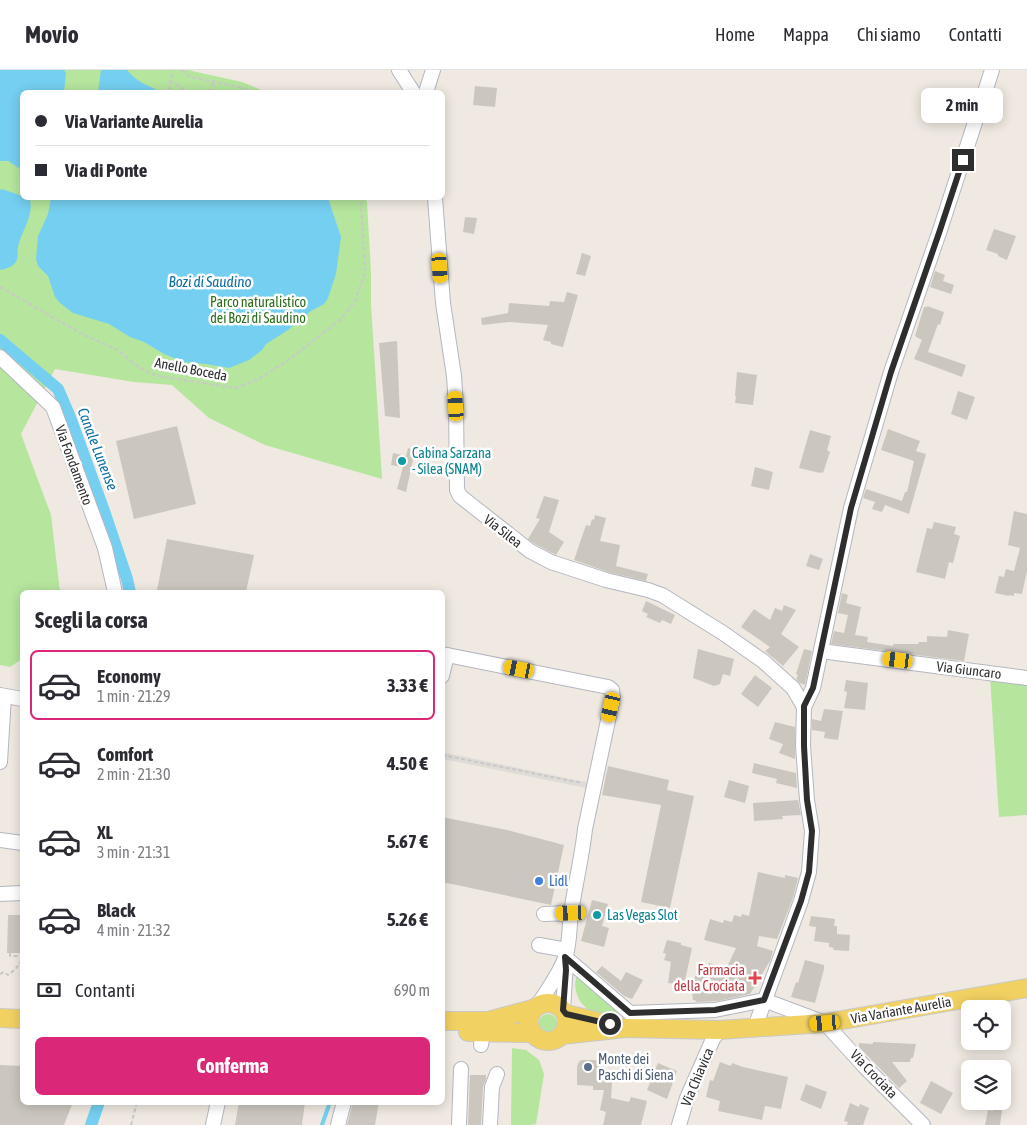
<!DOCTYPE html>
<html lang="it">
<meta charset="utf-8">
<style>
:root{--surface:#fff;--page:#f2f2f3;--text:#2b2b33;--muted:#7c7c81;--line:#e1e1e2;--accent:#db2777}
body{margin:0;font-family:"Asap Condensed",sans-serif;background:var(--page);color:var(--text);height:100vh;display:flex;flex-direction:column;font-size:19px;white-space:nowrap}
*{box-sizing:border-box;margin:0}
p{font-size:16px;color:var(--muted)}
.icon{flex:none;width:28px;height:28px;fill:none;stroke:currentColor;stroke-width:2;stroke-linecap:round;stroke-linejoin:round}
.map{position:relative;flex:1;overflow:hidden}
.drawer{position:absolute;left:20px;top:520px;width:425px;height:515px;display:flex;flex-direction:column;background:var(--surface);border-radius:8px;box-shadow:0 2px 12px #0003}
.drawer>*{flex:none}
.guide{position:absolute;left:20px;top:20px;width:425px;height:110px;border-radius:8px;box-shadow:0 2px 12px #0003;display:grid;align-content:center;height:110px;padding:0 15px;background:var(--surface)}
.tools{position:absolute;left:961px;top:930px;display:grid;gap:10px}
.tools a{display:grid;place-items:center;width:50px;height:50px;border-radius:8px;background:var(--surface);box-shadow:0 2px 12px #0003;font-size:25px}
.end{position:absolute;width:22px;height:22px;margin:-11px;border:6px solid #2e2e2e;background:#fff;box-shadow:0 0 0 2px #fff}
.from{border-radius:50%}
.bubble{position:absolute;height:35px;border-radius:8px;background:var(--surface);box-shadow:0 2px 12px #0003;font-size:16px;font-weight:700;line-height:35px;text-align:center}
.car{position:absolute;width:15px;height:30px;margin:-15px -8px;border-radius:6px;box-shadow:0 0 4px 1px #0007;background:linear-gradient(#f5c518 24%,#345 0 40%,#f5c518 0 76%,#345 0 86%,#f5c518 0)}
.guide b{display:flex;align-items:center;gap:18px;height:48px;font-size:19px}
.guide b+b{border-top:1px solid var(--line)}
.guide i{width:12px;height:12px;background:var(--text)}
ul{padding:0;list-style:none}
li{display:flex;align-items:center;gap:15px;height:70px;margin:0 10px 8px;padding:0 5px;border:2px solid transparent;border-radius:8px}
li div{flex:1}
li b{display:block;font-size:19px}
li em{font-style:normal;font-weight:700}
li.active{border-color:var(--accent)}
li>.icon{width:45px;height:45px;stroke-width:1.5}
h2{padding:0 15px;font-size:22px;line-height:60px}
.pay{display:flex;align-items:center;gap:12px;height:55px;padding:0 15px;font-size:19px}
.pay p{margin-inline-start:auto}
.action{display:flex;gap:10px;margin-top:auto;padding:10px 15px}
.action a{flex:1;height:58px;border-radius:8px;background:var(--accent);color:#fff;font-size:20px;font-weight:700;line-height:58px;text-align:center}
header{display:flex;align-items:center;gap:30px;box-sizing:border-box;height:70px;padding:0 25px;background:var(--surface);border-bottom:1px solid var(--line)}
header strong{font-size:24px}
nav{display:flex;gap:28px;margin-inline-start:auto;font-size:18px}
.map>svg:first-child{display:block}
</style>
<header>
<strong>Movio</strong>
<nav><a>Home</a><a>Mappa</a><a>Chi siamo</a><a>Contatti</a></nav>
</header>
<div class="map">
<svg width="1027" height="1055" viewBox="0 0 1027 1055">
<rect width="100%" height="100%" fill="#efe9e1"/>
<!-- green -->
<g fill="#b6e59e">
<polygon points="0,0 190,0 192,1 242,12 266,22 22,22 22,128 365,128 367,132 371,203 371,234 382,409 265,375 209,348 172,315 134,312 55,299 21,364 51,445 60,522 22,522 22,589 10,597 0,595"/>
<polygon points="990,606 1027,614 1027,745 999,747"/>
<path d="M577,905L621,944C613,944 604,945 597,943C581,940 571,920 577,905Z"/>
<circle cx="548" cy="953" r="9"/>
<polygon points="512,978 526,980 539,990 544,1004 536,1054 529,1055 511,1055"/>
</g>
<!-- plaza -->
<polygon fill="#dfdcd8" points="442,682 580,711 588,712 586,718 443,689"/>
<!-- water -->
<g fill="#75cff0">
<polygon points="0,0 64,0 66,3 64,22 22,22 22,72 21,74 22,78 22,100 8,91 0,91"/>
<path d="M101,0H127C135,11 149,16 161,22H98Z"/>
<path d="M2,119L22,126V128H25L30,130C34,146 21,162 18,177C17,182 19,188 15,193C12,197 7,198 1,200L0,199V120Z"/>
<polygon points="51,128 328,128 341,167 336,204 328,228 324,234 311,241 288,260 266,274 262,280 249,290 229,298 206,294 184,292 164,284 144,272 130,267 109,254 73,243 60,233 55,227 48,206 38,196 36,189 38,166 48,144"/>
</g>
<g fill="none" stroke-linecap="round" stroke-linejoin="round">
<!-- stream -->
<polyline stroke="#75cff0" stroke-width="4" points="322,1055 330,1032"/>
<!-- canal -->
<g stroke="#75cff0" stroke-width="12">
<polyline points="0,270 58,319 70,347 104,441 127,509 130,522"/>
<polyline points="91,1055 99,1032"/>
</g>
</g>
<!-- building -->
<g fill="#cbc7bf">
<polygon points="475,16 497,18 495,37 473,35"/>
<polygon points="465,147 477,148 474,164 463,162"/>
<polygon points="994,159 1016,166 1007,190 998,186 998,184 986,180"/>
<polygon points="582,183 591,186 585,206 576,204"/>
<polygon points="935,201 945,205 943,211 954,215 951,224 930,217"/>
<polygon points="567,222 578,225 563,277 551,274 551,272 543,270 548,255 509,252 482,255 481,248 508,243 509,233 549,236 550,231 564,232"/>
<polygon points="927,236 944,242 940,255 938,254 928,282 966,295 962,307 914,289 922,270 916,267 916,266 915,266 924,237 927,237"/>
<polygon points="397,271 400,348 385,346 379,273"/>
<polygon points="737,302 757,305 753,335 735,333 736,326 735,326"/>
<polygon points="958,321 975,327 967,350 951,344"/>
<polygon points="177,356 196,434 134,449 116,371"/>
<polygon points="888,359 920,371 916,381 926,384 909,444 885,435 882,442 872,439 875,432 863,428 866,419 902,431 905,422 907,422 914,391 881,380"/>
<polygon points="810,360 831,366 827,380 830,382 823,403 821,402 820,403 799,398"/>
<polygon points="408,378 415,380 406,422 397,419 403,397 391,395 393,383 406,386"/>
<polygon points="755,397 773,402 769,420 751,416"/>
<polygon points="544,426 559,430 549,462 564,472 556,485 535,474 528,469 540,449 536,448"/>
<polygon points="1014,441 1027,444 1027,501 1022,524 1014,523 1014,526 1009,525 1009,526 995,523 999,506 1004,507 1006,499 1014,501 1020,478 1008,475"/>
<polygon points="595,445 606,448 600,471 620,475 616,496 648,504 646,511 608,502 574,490 586,455 590,456 592,449 594,450"/>
<polygon points="934,452 956,457 954,464 960,466 953,493 949,492 945,509 916,502 927,458 932,459"/>
<polygon points="167,469 254,485 246,522 171,522 157,520"/>
<polygon points="810,484 823,489 819,500 806,496"/>
<polygon points="842,523 848,525 846,533 861,537 855,565 868,567 867,572 893,576 893,574 918,574 919,572 927,572 927,566 947,567 948,560 969,564 964,591 831,574 834,561 844,563 848,545 838,543"/>
<polygon points="646,531 675,545 671,554 662,550 660,553 646,547 648,544 642,541"/>
<polygon points="784,535 796,540 781,564 799,577 783,596 765,581 770,577 741,557 754,539 770,550 775,538 782,541"/>
<polygon points="698,579 734,589 730,606 723,604 720,614 714,616 693,608"/>
<polygon points="804,579 812,581 805,615 800,613 796,609 798,605 796,604"/>
<polygon points="755,605 772,618 758,637 741,624"/>
<polygon points="846,610 868,613 865,640 844,638 847,622 844,621"/>
<polygon points="824,639 843,641 838,670 824,668 825,662 812,660 812,649 821,651"/>
<polygon points="775,652 795,657 795,689 779,683 783,674 769,669"/>
<polygon points="754,693 796,703 797,718 776,713 777,709 752,703"/>
<polygon points="608,696 669,710 667,720 694,726 670,838 641,832 661,735 602,725"/>
<polygon points="729,710 749,716 745,733 724,727"/>
<polygon points="798,730 801,745 782,746 783,749 754,751 753,733"/>
<polygon points="442,747 507,760 564,775 551,835 442,812"/>
<polygon points="758,802 785,808 785,805 798,808 793,828 777,869 759,866 757,876 773,881 770,891 750,924 718,931 696,932 695,930 693,930 691,912 702,898 707,899 709,893 727,897 736,878 704,870 710,849 723,853 724,850 732,852 734,845 741,847 742,844 749,846"/>
<polygon points="592,830 608,834 602,856 609,858 604,877 581,871"/>
<polygon points="8,845 22,845 22,883 7,883"/>
<polygon points="811,846 835,849 834,856 837,856 837,864 850,865 849,881 833,880 834,878 829,877 829,873 814,871 816,857 809,856"/>
<polygon points="667,870 681,873 681,875 692,878 684,915 668,913 671,892 664,890 666,884 663,883"/>
<polygon points="805,890 824,895 824,899 815,933 791,927 796,912 798,913"/>
<polygon points="602,896 621,911 626,902 643,910 632,929 624,926 596,902"/>
<polygon points="873,972 916,974 913,988 911,988 910,992 892,992 907,1011 899,1018 859,977 859,973 873,974"/>
<polygon points="581,990 596,990 606,1000 613,1000 611,1028 629,1032 631,1027 647,1031 641,1055 603,1055 606,1042 600,1040 604,1020 593,1020 593,1016 577,1015 577,998 578,993"/>
<polygon points="720,992 731,996 732,993 743,997 788,1007 781,1039 765,1036 762,1050 718,1041 720,1031 706,1027 710,1010 713,1011"/>
<polygon points="658,993 677,1001 667,1029 647,1020"/>
<polygon points="0,995 22,996 22,1032 73,1032 64,1055 0,1055"/>
<polygon points="470,1005 486,1005 486,1009 483,1017 481,1055 468,1055"/>
<polygon points="931,1011 953,1023 941,1044 920,1033"/>
<polygon points="806,1014 827,1022 821,1039 800,1030"/>
<polygon points="1002,1018 1005,1018 1000,1055 985,1055 988,1040 993,1041 994,1031 1002,1031"/>
<polygon points="239,1032 305,1032 302,1055 235,1055"/>
<polygon points="353,1032 379,1032 375,1055 347,1055"/>
<polygon points="850,1033 859,1037 860,1034 869,1038 863,1055 847,1055 848,1052 844,1051"/>
</g>
<g fill="none" stroke-linecap="round" stroke-linejoin="round">
<!-- minor casing -->
<g stroke="#b4b7c1" stroke-width="16">
<g id="minor">
<polyline points="399,0 413,22"/>
<polyline points="426,22 433,0"/>
<polyline points="435,128 443,233 454,306 456,336 457,420 460,426 530,481 551,492 606,510 648,520 662,525 723,563 763,591 793,618 804,637"/>
<polyline points="0,287 53,337 105,478 115,522"/>
<polyline points="821,581 1027,608"/>
<path d="M442,584L608,617L612,620L613,627L585,759C582,787 575,815 571,843C569,858 570,874 565,888C559,905 547,920 538,935"/>
<polyline points="442,606 447,585"/>
<polyline points="0,625 22,629"/>
<polyline points="0,692 4,626"/>
<polyline points="0,770 22,773"/>
<polyline points="0,824 22,823"/>
<polyline points="544,844 571,843"/>
<polyline points="539,875 567,880"/>
<polyline points="565,887 630,943 715,940 764,930 825,953 864,996 923,1055"/>
<polyline points="563,940 566,893"/>
<polyline points="755,957 801,831 809,802 812,761 807,730 803,676 804,637 813,618 851,438 891,302 940,160 992,0"/>
<polyline points="481,975 483,962"/>
<polyline points="213,1055 218,1032"/>
<polyline points="338,1055 344,1032"/>
<polyline points="459,1055 461,999"/>
<polyline points="490,1055 492,1017 497,1004"/>
<polyline points="679,1055 687,1028 713,969 719,960"/>
</g>
</g>
<!-- major casing -->
<g stroke="#c9c9c9" stroke-width="20">
<g id="major">
<circle cx="548" cy="952" r="19"/>
<polyline points="566,944 612,955"/>
<polyline points="0,948 22,949"/>
<polyline points="442,951 488,951 533,939"/>
<polyline points="468,962 532,963"/>
<polyline points="562,965 625,958 719,960 825,953 1027,918"/>
</g>
</g>
<!-- path -->
<g stroke="#c9c9c9" stroke-width="2" stroke-dasharray="4 2.5" stroke-linecap="butt">
<polyline points="182,0 190,7 240,17 253,22"/>
<polyline points="170,11 188,22"/>
<polyline points="169,20 170,11 173,0"/>
<polyline points="208,22 214,12"/>
<polyline points="0,217 82,264 118,280 137,296 157,306 236,318 259,309 291,288 341,249 355,231 365,203 361,133 360,128"/>
<polyline points="442,685 582,713"/>
<polyline points="10,883 10,886 22,886"/>
<path d="M0,904L4,902L8,905C14,901 19,896 22,889L21,886"/>
<polyline points="131,1055 137,1032"/>
</g>
<!-- minor -->
<use href="#minor" stroke="#fff" stroke-width="14"/>
<!-- major -->
<use href="#major" stroke="#f2d163" stroke-width="18"/>
</g>
<g fill="none" stroke-linecap="round" stroke-linejoin="round">
<!-- route -->
<polyline stroke="#2e2e2e" stroke-width="6" points="610,954 566,944 563,940 566,900 565,887 630,943 715,940 764,930 801,831 809,802 812,761 807,730 804,676 804,636 813,618 851,438 891,302 940,160 963,90"/>
</g>
<!-- markers -->
<g fill="#0f9aa8" stroke="#fff" stroke-width="2">
<circle cx="402" cy="391" r="5"/>
<circle cx="597" cy="845" r="5"/>
</g>
<circle fill="#3f7fe0" stroke="#fff" stroke-width="2" cx="539" cy="811" r="5"/>
<path fill="#e0444e" stroke="#fff" stroke-width="2" d="M752.5 900.5h5v5h5v5h-5v5h-5v-5h-5v-5h5z"/>
<circle fill="#5c6f8a" stroke="#fff" stroke-width="2" cx="588" cy="997" r="5"/>
<g text-anchor="middle" dominant-baseline="central" stroke-width="5" stroke-linejoin="round" paint-order="stroke">
<!-- park labels -->
<g font-size="14" fill="#2c6e1b" stroke="#fff">
<text x="258" y="232">Parco naturalistico<tspan x="258" dy="16">dei Bozi di Saudino</tspan></text>
</g>
<!-- street labels -->
<g font-size="14" fill="#2e2e2e" stroke="#fff">
<text transform="translate(191 299) rotate(11)">Anello Boceda</text>
<text transform="translate(74 395) rotate(70)">Via Fondamento</text>
<text transform="translate(503 461) rotate(38)">Via Silea</text>
<text transform="translate(969 600) rotate(7)">Via Giuncaro</text>
<text transform="translate(901 940) rotate(-10)">Via Variante Aurelia</text>
<text transform="translate(874 1004) rotate(46)">Via Crociata</text>
<text transform="translate(697 1007) rotate(-67)">Via Chiavica</text>
</g>
<!-- culture labels -->
<g font-size="14" fill="#0d838f" stroke="#fff" text-anchor="start">
<text x="412" y="383">Cabina Sarzana<tspan x="412" dy="16">- Silea (SNAM)</tspan></text>
<text x="607" y="845">Las Vegas Slot</text>
</g>
<!-- shop labels -->
<g font-size="14" fill="#366cbe" stroke="#fff" text-anchor="start">
<text x="549" y="811">Lidl</text>
</g>
<!-- health labels -->
<g font-size="14" fill="#be3a42" stroke="#fff" text-anchor="end">
<text x="745" y="900">Farmacia<tspan x="745" dy="16">della Crociata</tspan></text>
</g>
<!-- service labels -->
<g font-size="14" fill="#4e5e75" stroke="#fff" text-anchor="start">
<text x="598" y="989">Monte dei<tspan x="598" dy="16">Paschi di Siena</tspan></text>
</g>
<!-- water labels -->
<g font-size="15" font-style="italic" fill="#0d6fa3" stroke="#fff">
<text x="210" y="211">Bozi di Saudino</text>
<text transform="translate(98 379) rotate(69)">Canale Lunense</text>
</g>
</g>
</svg>
<div class="tools">
<a><svg class="icon" aria-label="locate" viewBox="0 0 24 24"><circle cx="12" cy="12" r="6"/><path d="M12 2v4M12 18v4M2 12h4M18 12h4"/></svg></a>
<a><svg class="icon" aria-label="layers" viewBox="0 0 24 24"><path d="M12 4l9 5-9 5-9-5zM3 14l9 5 9-5"/></svg></a>
</div>
<i class="end from" style="left:610px;top:954px"></i>
<i class="end" style="left:963px;top:90px"></i>
<div class="bubble" style="left:921px;top:18px;width:82px">2 min</div>
<i class="car" style="left:440px;top:198px;rotate:176deg"></i>
<i class="car" style="left:456px;top:336px;rotate:356deg"></i>
<i class="car" style="left:898px;top:590px;rotate:277deg"></i>
<i class="car" style="left:519px;top:599px;rotate:281deg"></i>
<i class="car" style="left:611px;top:637px;rotate:193deg"></i>
<i class="car" style="left:571px;top:843px;rotate:268deg"></i>
<i class="car" style="left:825px;top:953px;rotate:266deg"></i>
<div class="guide">
<b><i class="from"></i>Via Variante Aurelia</b>
<b><i></i>Via di Ponte</b>
</div>
<section class="drawer">
<h2>Scegli la corsa</h2>
<ul>
<li class="active"><svg class="icon" aria-label="car" viewBox="0 0 24 24"><path d="M5 17H2v-5l4-1 3-4h7l3 4 3 1v5h-3M9 17h6M6 11h13"/><circle cx="7" cy="17" r="2"/><circle cx="17" cy="17" r="2"/></svg><div><b>Economy</b><p>1 min · 21:29</p></div><em>3.33 €</em></li>
<li><svg class="icon" aria-label="car" viewBox="0 0 24 24"><path d="M5 17H2v-5l4-1 3-4h7l3 4 3 1v5h-3M9 17h6M6 11h13"/><circle cx="7" cy="17" r="2"/><circle cx="17" cy="17" r="2"/></svg><div><b>Comfort</b><p>2 min · 21:30</p></div><em>4.50 €</em></li>
<li><svg class="icon" aria-label="car" viewBox="0 0 24 24"><path d="M5 17H2v-5l4-1 3-4h7l3 4 3 1v5h-3M9 17h6M6 11h13"/><circle cx="7" cy="17" r="2"/><circle cx="17" cy="17" r="2"/></svg><div><b>XL</b><p>3 min · 21:31</p></div><em>5.67 €</em></li>
<li><svg class="icon" aria-label="car" viewBox="0 0 24 24"><path d="M5 17H2v-5l4-1 3-4h7l3 4 3 1v5h-3M9 17h6M6 11h13"/><circle cx="7" cy="17" r="2"/><circle cx="17" cy="17" r="2"/></svg><div><b>Black</b><p>4 min · 21:32</p></div><em>5.26 €</em></li>
</ul>
<div class="pay"><svg class="icon" aria-label="cash" viewBox="0 0 24 24"><path d="M3 7h18v10H3z"/><circle cx="12" cy="12" r="2"/></svg>Contanti<p>690 m</p></div>
<div class="action"><a>Conferma</a></div>
</section>
</div>
